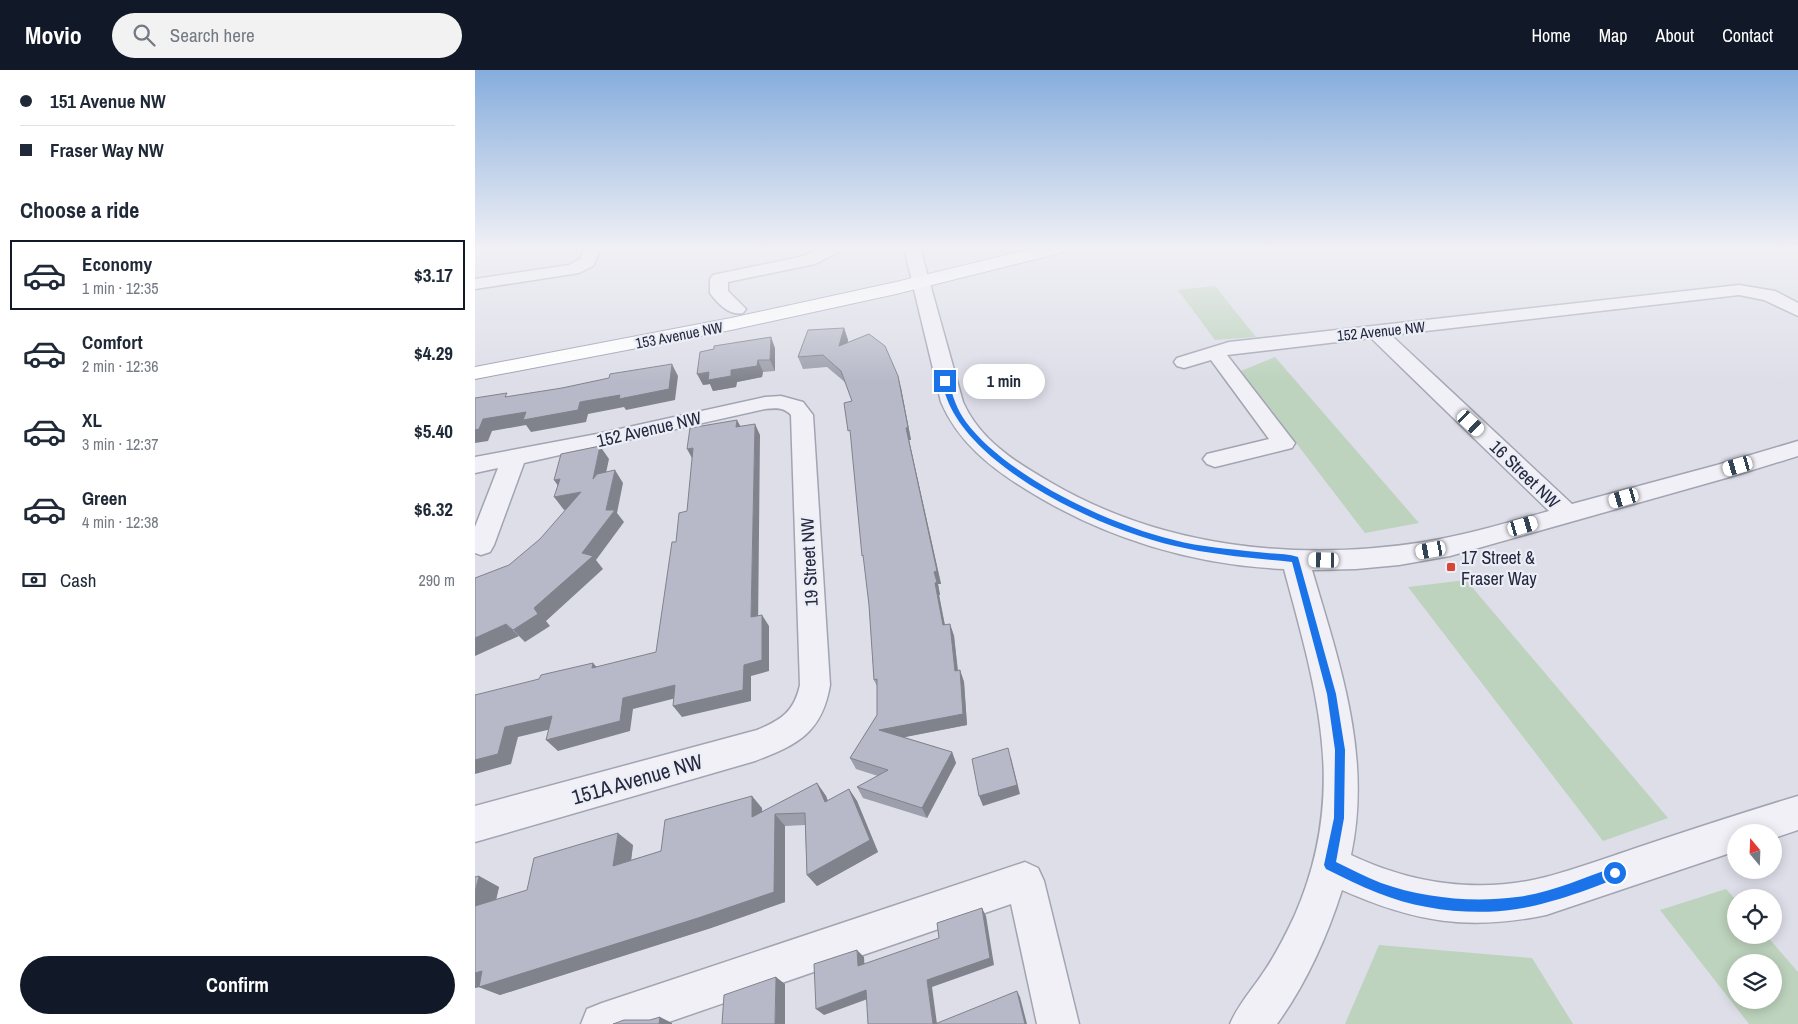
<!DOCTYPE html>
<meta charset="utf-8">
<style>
:root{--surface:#fff;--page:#f2f2f3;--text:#1f2937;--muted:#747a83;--line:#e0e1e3;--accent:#111827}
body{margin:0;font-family:"Archivo Narrow",sans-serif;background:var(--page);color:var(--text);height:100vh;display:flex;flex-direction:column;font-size:19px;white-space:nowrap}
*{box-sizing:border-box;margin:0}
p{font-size:16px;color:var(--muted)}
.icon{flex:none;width:28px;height:28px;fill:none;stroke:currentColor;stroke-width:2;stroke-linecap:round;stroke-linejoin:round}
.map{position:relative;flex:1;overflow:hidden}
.sheet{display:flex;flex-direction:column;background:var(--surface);width:475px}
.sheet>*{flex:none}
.guide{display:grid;align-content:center;height:110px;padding:0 20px;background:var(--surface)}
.needle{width:32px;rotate:341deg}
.buttons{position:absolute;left:1252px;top:754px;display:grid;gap:10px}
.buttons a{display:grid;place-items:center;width:55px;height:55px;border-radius:50%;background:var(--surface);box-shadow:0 2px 12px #0003;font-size:25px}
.end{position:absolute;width:22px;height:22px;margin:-11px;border:6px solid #1a73e8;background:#fff;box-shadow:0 0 0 2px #fff}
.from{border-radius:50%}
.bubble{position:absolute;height:35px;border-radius:18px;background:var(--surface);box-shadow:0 2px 12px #0003;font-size:16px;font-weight:800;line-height:35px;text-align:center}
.car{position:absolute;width:15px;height:30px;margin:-15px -8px;border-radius:6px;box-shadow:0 0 4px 1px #0007;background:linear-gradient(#fff 24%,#345 0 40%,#fff 0 76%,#345 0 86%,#fff 0)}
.guide b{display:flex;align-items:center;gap:18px;height:48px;font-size:19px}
.guide b+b{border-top:1px solid var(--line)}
.guide i{width:12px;height:12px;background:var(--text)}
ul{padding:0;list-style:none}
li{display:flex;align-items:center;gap:15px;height:70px;margin:0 10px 8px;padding:0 10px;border:2px solid transparent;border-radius:0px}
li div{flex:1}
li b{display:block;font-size:19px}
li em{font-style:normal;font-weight:800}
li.selected{border-color:var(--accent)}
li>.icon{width:45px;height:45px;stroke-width:1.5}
h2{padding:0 20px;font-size:22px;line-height:60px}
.pay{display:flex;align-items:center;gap:12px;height:55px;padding:0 20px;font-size:19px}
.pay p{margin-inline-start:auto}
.cta{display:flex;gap:10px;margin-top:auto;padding:10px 20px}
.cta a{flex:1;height:58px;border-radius:30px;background:var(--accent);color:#fff;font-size:20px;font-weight:800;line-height:58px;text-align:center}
header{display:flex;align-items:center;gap:30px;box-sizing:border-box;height:70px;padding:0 25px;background:var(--accent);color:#fff}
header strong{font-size:24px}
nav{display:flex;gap:28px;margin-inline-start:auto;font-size:18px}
.search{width:350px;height:45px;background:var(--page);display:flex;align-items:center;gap:12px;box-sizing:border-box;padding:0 18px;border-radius:28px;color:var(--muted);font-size:19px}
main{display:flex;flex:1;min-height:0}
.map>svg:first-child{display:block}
</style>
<header>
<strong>Movio</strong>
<div class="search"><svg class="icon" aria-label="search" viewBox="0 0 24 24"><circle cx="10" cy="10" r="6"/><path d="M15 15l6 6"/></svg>Search here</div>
<nav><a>Home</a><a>Map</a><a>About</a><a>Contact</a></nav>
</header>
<main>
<section class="sheet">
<div class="guide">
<b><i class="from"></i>151 Avenue NW</b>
<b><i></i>Fraser Way NW</b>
</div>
<h2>Choose a ride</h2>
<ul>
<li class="selected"><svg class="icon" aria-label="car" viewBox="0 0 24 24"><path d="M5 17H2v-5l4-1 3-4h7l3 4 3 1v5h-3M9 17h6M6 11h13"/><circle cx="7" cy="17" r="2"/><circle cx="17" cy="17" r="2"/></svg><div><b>Economy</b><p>1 min · 12:35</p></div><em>$3.17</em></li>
<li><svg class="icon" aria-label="car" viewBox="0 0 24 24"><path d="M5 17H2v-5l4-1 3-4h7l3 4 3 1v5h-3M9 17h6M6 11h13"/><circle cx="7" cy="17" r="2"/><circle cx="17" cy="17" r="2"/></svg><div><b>Comfort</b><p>2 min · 12:36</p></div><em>$4.29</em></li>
<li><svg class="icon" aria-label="car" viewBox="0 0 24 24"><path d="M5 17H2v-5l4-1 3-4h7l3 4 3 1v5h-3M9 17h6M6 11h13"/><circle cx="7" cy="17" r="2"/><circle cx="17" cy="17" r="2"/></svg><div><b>XL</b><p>3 min · 12:37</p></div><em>$5.40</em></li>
<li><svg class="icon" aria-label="car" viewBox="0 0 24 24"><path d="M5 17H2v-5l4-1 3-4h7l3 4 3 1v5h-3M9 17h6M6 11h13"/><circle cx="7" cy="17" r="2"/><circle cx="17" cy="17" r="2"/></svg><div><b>Green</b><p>4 min · 12:38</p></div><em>$6.32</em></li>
</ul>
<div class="pay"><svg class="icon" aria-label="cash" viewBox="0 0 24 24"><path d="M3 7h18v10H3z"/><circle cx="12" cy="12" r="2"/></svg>Cash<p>290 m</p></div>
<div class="cta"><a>Confirm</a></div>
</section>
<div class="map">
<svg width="1323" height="954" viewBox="0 0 1323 954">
<rect width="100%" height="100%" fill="#dddee8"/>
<!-- green -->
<g fill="#bdd3bd" fill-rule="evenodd">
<polygon points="740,216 781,267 740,270 703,220"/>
<polygon points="800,287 944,453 890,463 766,301"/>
<polygon points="991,510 1193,748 1128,771 933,517"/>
<path d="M1251,819L1261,830V865H1291L1323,902V954H1274L1185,840ZM1261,892H1299V930H1261Z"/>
<polygon points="904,875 1057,888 1098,954 870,954"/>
</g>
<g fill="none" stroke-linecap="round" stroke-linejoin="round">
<!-- minor casing -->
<g stroke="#a2a4b2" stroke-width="3">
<g id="minor">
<polygon points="110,178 126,178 118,196 104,203 0,219 0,209 94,195 105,189"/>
<path d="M345,178H367L365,181L340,194L253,212V221L271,239L268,243C255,246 243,234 235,223V209L238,205L329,186Z"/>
<path d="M429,178H445L488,332C505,370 540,392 575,412C687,478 822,492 949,472C991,465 1032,453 1074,441L896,268L752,285L820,373L817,378L740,397L732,394L728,389L732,384L794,369L736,290L709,298L702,296L699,292L702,288L754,272L1264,215L1300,221L1323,233V246L1289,230L1264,225L916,265L1097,434L1242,395L1323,371V386L1258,406L975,486L924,495L881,499L837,500C865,595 897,686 876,785C937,814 1005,824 1071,807C1101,799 1131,788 1161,778C1215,760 1269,742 1323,726V760L1299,768V762H1261V781L1071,845C993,861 939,852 867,820C852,867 831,914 802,954H755C763,935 776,921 788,903C800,886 810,866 819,847C874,723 842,622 809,499C718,495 629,468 552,420C516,398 483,372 466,332Z"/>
<path d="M306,326L328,332L338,345L355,615C347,663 322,675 280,691L0,772V736L282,660C306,650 319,642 325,615L316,345C309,337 300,338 290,339L49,393L19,475L15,482L6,485L0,483V457L23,398L0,403V387L122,364L290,327Z"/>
<polygon points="550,792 563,798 569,811 604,954 562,954 536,834 188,954 106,954 112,939 127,933"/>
</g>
</g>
<!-- major casing -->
<g stroke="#9b9fb5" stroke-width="2">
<polygon id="major" points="560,178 591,178 589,182 421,224 256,260 0,309 0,297 256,248 421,212"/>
</g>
<!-- minor -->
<use href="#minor" fill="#f0f0f6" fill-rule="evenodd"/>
<!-- major -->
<use href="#major" fill="#fff" fill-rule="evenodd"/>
</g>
<!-- wall -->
<g fill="#9d9fac">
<polygon points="369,258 373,270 373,273 426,318 436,370 434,370 466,514 463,514 465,525 464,525 470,555 475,554 479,566 483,600 485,600 489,612 492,655 429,667 477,682 481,693 452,748 388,728 382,717 403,706 381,699 375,688 402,645 402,616 399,610 394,535 377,331 371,313 352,297 328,299 323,287"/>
<polygon points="300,278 300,301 288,302 287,307 262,312 261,317 238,321 235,314 228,315"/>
<polygon points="342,713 351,726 353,731 374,719 382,731 403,782 342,816 332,805 330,755 310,756 310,832 236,858 25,925 4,917 0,918 0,807 4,806 24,817 21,830 52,820 158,775 156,790 186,781 287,738 287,742"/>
</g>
<!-- shaded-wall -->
<g fill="#80828c">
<polygon points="369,258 373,270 368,288 364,276"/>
<polygon points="296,267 300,278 300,301 295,290"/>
<polygon points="283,290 288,302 287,307 262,312 261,317 238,321 235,314 228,315 222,304 234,302 256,300"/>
<polygon points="197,294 203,306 200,330 151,340 149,337 113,344 111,352 56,362 51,355 17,361 13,371 0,373 0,360 8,349 105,332"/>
<polygon points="423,306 426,318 436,370 434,370 466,514 463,514 465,525 464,525 472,567 468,555 431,358"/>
<polygon points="262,350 268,361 261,357"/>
<polygon points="280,354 285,365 283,558 276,547"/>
<polygon points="125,376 134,389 127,421 118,409"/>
<polygon points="218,378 218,390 212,379"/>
<polygon points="140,400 148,413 142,443 149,452 121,490 128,499 71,551 75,556 50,572 38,560 59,538 107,483 131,440"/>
<polygon points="85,409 88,423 79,410"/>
<polygon points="106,422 115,435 89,440 79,427"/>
<polygon points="287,545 294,556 294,601 276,606 276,631 207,647 198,636 269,595"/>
<polygon points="31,554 44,566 0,586 0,568"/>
<polygon points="475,554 479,566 484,613 480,601"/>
<polygon points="118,593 128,604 117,598"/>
<polygon points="485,600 489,612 492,655 410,671 404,660"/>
<polygon points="200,615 209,626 158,639 155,661 83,681 71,670 148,628"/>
<polygon points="77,646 89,656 43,667 36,694 0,704 0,690 30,657"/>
<polygon points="477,682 481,693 452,748 447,738"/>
<polygon points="536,688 545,724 508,736 504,726"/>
<polygon points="342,713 351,726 358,745 350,732"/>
<polygon points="374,719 382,731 403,782 342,816 332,805"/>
<polygon points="277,726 287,738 288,759 277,747"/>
<polygon points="300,744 310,756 310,832 236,858 25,925 4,917 0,918 0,903"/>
<polygon points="143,763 158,775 154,807 138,796"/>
<polygon points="4,806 24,817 17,847 0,839 0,822"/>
<polygon points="507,838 511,846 519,895 457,917 462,954 458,954 452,910"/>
<polygon points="382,880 389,887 390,902 383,896"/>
<polygon points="301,907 310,914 310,954 300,954"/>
<polygon points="391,920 398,927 349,945 341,939"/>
<polygon points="542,921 545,927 552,954 550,954"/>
<polygon points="185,947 197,953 197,954 184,954"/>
</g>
<!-- building -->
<g fill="#b7b9c8" stroke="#80828c">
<polygon points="369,258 364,276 394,264 410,276 423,306 433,357 431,358 462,501 459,502 462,512 460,513 468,555 475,554 480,601 485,600 488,644 404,660 477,682 447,738 382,717 413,700 375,688 402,645 402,609 399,610 394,535 388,485 387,486 375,360 373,361 369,333 377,331 366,301 348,285 323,287 333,260"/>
<polygon points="296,267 295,290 283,290 282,296 256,300 256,306 233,310 234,302 222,304 225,282 239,279 239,276"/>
<polygon points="197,294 194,319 144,329 145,325 105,332 103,340 48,350 51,342 8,349 4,359 0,360 0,328 32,323 30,327 87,318 134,308 135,304"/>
<polygon points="262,350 261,357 280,354 276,547 287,545 287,590 269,595 268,620 198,636 200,615 148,628 145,651 71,670 77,646 30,657 23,684 0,690 0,625 64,609 66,605 118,593 117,598 181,582 197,472 201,472 204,443 212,441 218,378 212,379 215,358"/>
<polygon points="125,376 118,409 122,404 140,400 131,440 140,440 107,483 118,486 59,538 63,544 38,560 31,554 0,568 0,508 34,495 65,469 106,422 79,427 85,409 79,410 86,384"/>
<polygon points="533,678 542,715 504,726 497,689"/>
<polygon points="342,713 350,732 374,719 395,770 332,805 330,743 300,744 299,822 223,848 4,917 7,901 0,903 0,836 52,820 59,788 143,763 138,796 186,781 190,750 277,726 277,747"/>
<polygon points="4,806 0,822 0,807"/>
<polygon points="507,838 515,888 452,910 458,954 393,954 391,920 341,939 339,894 382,880 383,896 464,868 462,853"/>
<polygon points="301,907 300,954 247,954 249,925"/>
<polygon points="542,921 550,954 460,954"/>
<polygon points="185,947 184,954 138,954 149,950 175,950"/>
</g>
<!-- sky -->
<linearGradient id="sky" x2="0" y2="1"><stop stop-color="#86addd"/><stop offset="0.57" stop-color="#f0f0f5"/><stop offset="1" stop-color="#f0f0f5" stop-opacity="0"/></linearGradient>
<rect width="1323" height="312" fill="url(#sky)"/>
<!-- route -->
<path fill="#1a73e8" d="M468,309L474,311C477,325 482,340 491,352C531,406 635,455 699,470C726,477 754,479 782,482C795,484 810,483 823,487L861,624L870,680L869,748L861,792C876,799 891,807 906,813C948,828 998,833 1042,827C1075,823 1108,808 1140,797L1144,799L1146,803L1144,807C1117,819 1071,835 1042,839C998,846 945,840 903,823C885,816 868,807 851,799L849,795L859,748L860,680L852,624L817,492C778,488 738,485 700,476C629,460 510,405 476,338C472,329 467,318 468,309Z"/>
<!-- markers -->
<rect fill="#d94436" stroke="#eceef6" stroke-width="2" x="971" y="492" width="10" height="10" rx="2.5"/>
<g text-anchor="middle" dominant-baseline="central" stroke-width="4.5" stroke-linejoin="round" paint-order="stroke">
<!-- far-street labels -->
<g font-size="15" fill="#252840" stroke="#eceef6">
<text transform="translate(906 261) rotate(-6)">152 Avenue NW</text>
<text transform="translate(204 265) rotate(-11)">153 Avenue NW</text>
</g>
<!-- street labels -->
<g font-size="18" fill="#252840" stroke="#eceef6">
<text transform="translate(174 359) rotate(-13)">152 Avenue NW</text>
<text transform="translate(1050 404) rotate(44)">16 Street NW</text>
<text transform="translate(334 492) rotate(-93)">19 Street NW</text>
</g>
<!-- poi labels -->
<g font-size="18" fill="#252840" stroke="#eceef6" text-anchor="start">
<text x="986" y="487">17 Street &amp;<tspan x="986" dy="21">Fraser Way</tspan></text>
</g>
<!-- near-street labels -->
<g font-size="21" fill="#252840" stroke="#eceef6">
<text transform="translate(162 709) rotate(-16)">151A Avenue NW</text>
</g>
</g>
</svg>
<div class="buttons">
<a><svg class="needle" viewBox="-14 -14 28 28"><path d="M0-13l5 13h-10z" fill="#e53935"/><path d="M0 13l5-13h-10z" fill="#747a83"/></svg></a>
<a><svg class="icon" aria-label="locate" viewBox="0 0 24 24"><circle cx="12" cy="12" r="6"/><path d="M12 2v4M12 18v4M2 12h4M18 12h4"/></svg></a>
<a><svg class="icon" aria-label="layers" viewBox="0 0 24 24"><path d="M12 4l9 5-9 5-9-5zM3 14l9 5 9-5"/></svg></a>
</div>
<i class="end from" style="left:1140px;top:803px"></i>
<i class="end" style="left:470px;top:311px"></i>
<div class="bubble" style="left:488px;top:294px;width:82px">1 min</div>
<i class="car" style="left:996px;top:353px;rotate:133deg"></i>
<i class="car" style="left:1263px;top:396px;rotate:254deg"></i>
<i class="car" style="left:1149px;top:428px;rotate:254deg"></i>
<i class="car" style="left:1048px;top:456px;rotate:74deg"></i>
<i class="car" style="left:956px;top:480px;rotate:260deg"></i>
<i class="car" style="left:849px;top:490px;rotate:271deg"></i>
</div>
</main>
